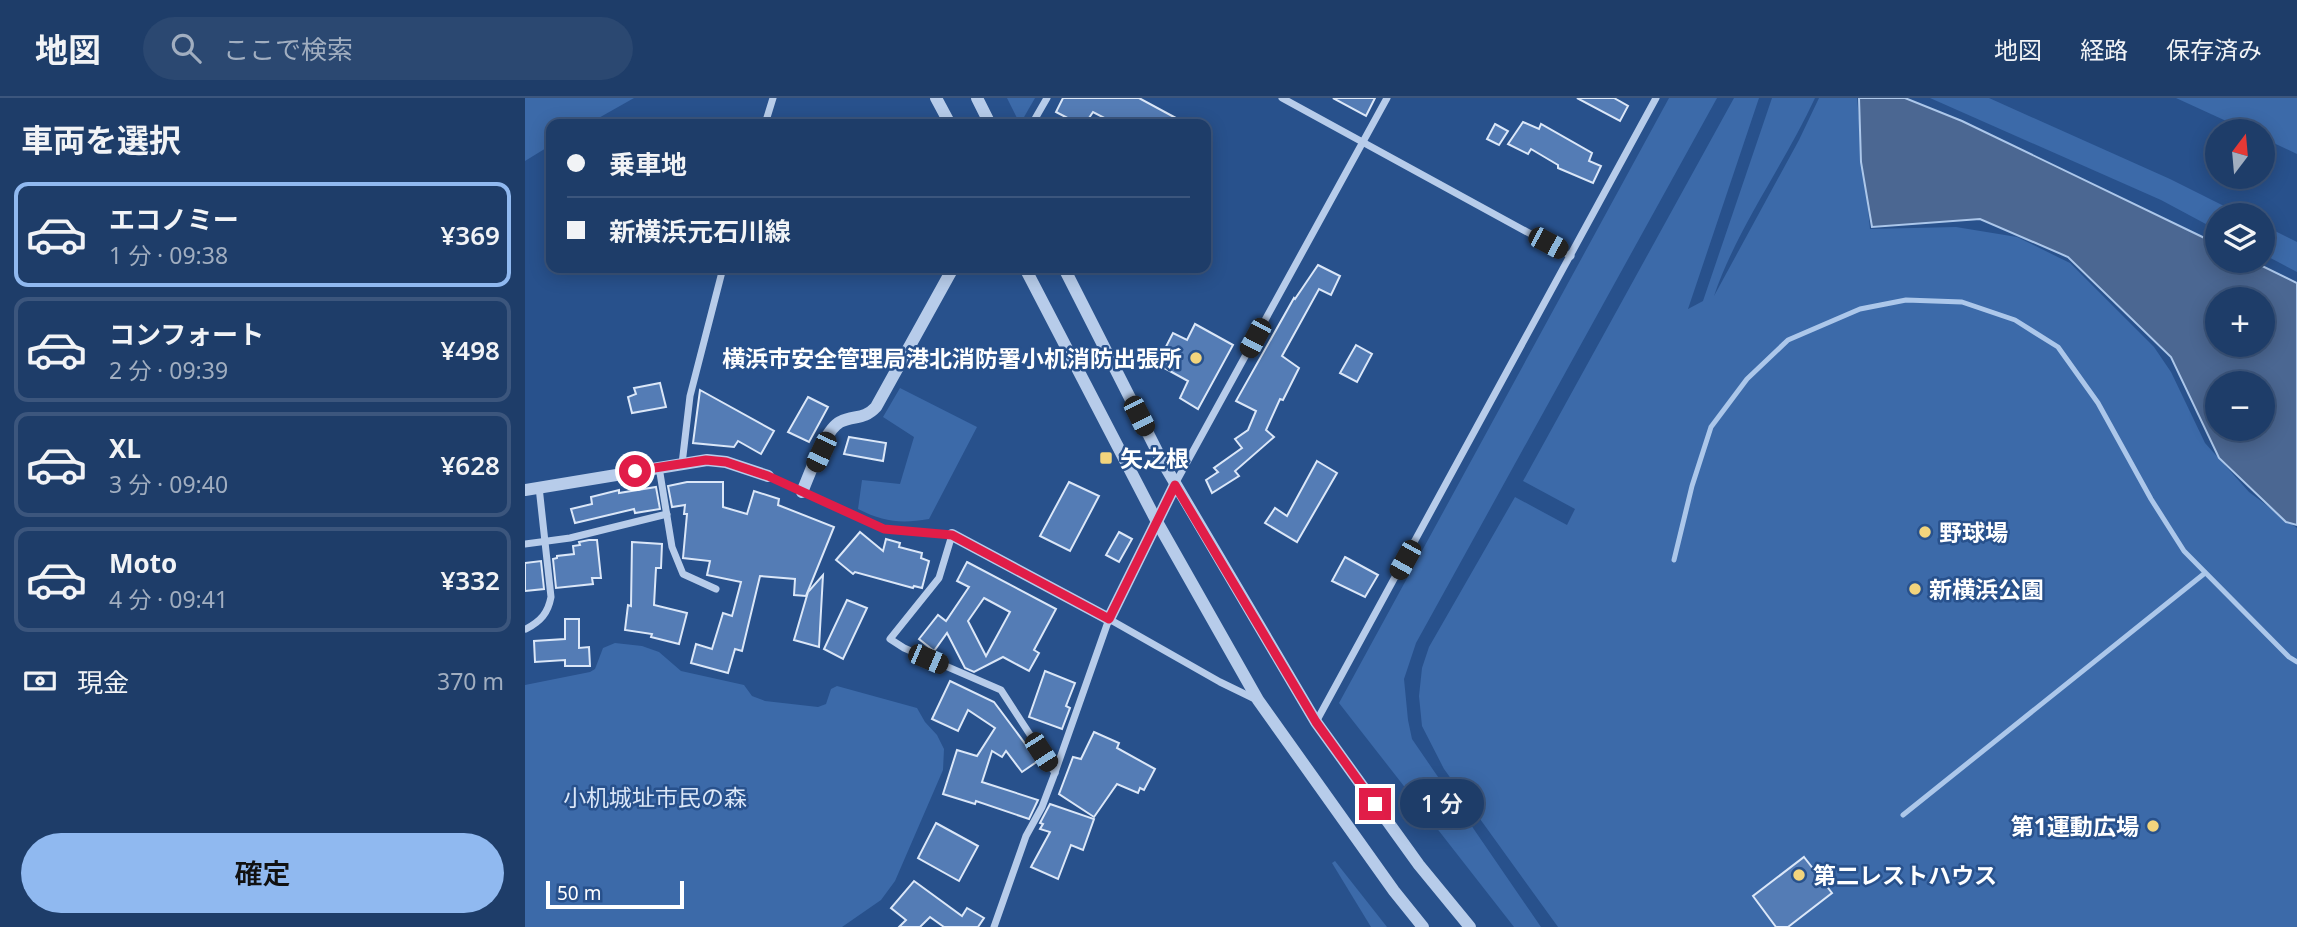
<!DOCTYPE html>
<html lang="ja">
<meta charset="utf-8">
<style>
:root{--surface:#1e3d69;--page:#2b4871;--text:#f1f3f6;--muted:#a1aec0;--line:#3c567d;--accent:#90b9f0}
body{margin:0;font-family:"Noto Sans","Noto Sans JP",sans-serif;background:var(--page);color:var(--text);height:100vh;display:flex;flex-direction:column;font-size:26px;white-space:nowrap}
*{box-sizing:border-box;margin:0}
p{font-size:23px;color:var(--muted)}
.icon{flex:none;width:38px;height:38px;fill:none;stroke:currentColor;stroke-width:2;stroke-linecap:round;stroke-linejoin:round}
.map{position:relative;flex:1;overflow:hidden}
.side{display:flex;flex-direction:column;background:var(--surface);width:525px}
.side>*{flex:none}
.guide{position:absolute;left:21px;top:21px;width:665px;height:154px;border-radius:14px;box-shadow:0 4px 18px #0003,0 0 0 2px var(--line);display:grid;align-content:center;height:154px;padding:0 21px;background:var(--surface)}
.needle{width:46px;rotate:16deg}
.controls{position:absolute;left:1680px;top:21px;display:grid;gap:14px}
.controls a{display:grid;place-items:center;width:70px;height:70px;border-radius:50%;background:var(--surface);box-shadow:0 4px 18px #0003,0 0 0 2px var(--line);font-size:35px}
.scale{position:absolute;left:21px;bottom:18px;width:138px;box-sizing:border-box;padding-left:7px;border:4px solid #fff;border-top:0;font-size:19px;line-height:24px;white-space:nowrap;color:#fff;-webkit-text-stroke:5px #28518c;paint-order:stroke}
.end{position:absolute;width:32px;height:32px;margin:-16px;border:9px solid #e11d48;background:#fff;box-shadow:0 0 0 4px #fff}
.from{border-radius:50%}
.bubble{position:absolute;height:49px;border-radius:24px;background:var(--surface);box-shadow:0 4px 18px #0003,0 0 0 2px var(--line);font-size:23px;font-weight:600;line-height:49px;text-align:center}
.car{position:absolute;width:21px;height:42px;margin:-21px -10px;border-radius:9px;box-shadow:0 0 5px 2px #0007;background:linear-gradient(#222 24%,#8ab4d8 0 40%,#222 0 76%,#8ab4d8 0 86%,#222 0)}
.guide b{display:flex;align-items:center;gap:24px;height:66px;font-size:26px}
.guide b+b{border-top:2px solid var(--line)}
.guide i{width:18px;height:18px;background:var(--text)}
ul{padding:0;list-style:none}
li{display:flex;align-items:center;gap:21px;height:105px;margin:0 14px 10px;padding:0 7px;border:4px solid var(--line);border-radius:14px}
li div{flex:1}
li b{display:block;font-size:26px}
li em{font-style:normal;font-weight:600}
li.on{border-color:var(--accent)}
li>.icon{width:63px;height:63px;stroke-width:1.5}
h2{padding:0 21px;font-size:32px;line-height:84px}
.pay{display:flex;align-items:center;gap:18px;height:77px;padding:0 21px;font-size:26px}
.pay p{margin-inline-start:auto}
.action{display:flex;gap:14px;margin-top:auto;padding:14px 21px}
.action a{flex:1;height:80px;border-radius:42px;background:var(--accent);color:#111;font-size:28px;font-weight:600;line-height:80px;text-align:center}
header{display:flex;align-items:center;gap:42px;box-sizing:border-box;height:98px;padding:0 35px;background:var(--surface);border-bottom:2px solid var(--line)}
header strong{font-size:33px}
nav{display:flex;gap:38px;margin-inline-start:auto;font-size:24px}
.search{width:490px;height:63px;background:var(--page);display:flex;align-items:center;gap:18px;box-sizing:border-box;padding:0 24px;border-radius:38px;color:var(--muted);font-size:26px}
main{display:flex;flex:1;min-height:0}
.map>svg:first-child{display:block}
</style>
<header>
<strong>地図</strong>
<div class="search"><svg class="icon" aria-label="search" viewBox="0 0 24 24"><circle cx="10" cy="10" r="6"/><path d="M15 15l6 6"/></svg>ここで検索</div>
<nav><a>地図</a><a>経路</a><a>保存済み</a></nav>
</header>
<main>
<section class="side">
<h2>車両を選択</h2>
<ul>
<li class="on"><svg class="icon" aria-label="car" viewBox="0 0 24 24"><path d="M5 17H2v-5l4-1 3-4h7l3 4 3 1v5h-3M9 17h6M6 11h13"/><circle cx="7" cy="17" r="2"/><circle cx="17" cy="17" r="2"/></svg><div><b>エコノミー</b><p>1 分 · 09:38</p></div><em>¥369</em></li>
<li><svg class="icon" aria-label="car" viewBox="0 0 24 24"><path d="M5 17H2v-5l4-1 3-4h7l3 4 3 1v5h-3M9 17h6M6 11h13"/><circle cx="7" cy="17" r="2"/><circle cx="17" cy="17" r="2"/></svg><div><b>コンフォート</b><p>2 分 · 09:39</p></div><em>¥498</em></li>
<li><svg class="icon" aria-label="car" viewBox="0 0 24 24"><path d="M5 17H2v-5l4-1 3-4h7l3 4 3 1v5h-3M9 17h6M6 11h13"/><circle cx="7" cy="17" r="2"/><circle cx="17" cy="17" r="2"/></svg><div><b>XL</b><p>3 分 · 09:40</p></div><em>¥628</em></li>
<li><svg class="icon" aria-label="car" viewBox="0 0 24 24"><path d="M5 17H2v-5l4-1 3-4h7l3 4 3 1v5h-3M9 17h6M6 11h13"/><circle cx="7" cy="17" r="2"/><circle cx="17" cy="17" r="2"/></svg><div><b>Moto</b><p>4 分 · 09:41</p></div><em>¥332</em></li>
</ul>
<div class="pay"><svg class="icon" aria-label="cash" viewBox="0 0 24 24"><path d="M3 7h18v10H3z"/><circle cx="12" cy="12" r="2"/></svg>現金<p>370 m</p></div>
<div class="action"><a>確定</a></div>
</section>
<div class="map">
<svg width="1772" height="829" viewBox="0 0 1772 829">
<rect width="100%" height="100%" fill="#28518c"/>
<!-- green -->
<g fill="#3c6aa9">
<polygon points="0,0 109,0 63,26 26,26 26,47 0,63"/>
<polygon points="482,0 510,0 495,26"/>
<polygon points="1144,0 1192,0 891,545 879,581 883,622 887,641 1016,829 989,829 814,605"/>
<path d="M1209,0H1234L1163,211L1178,203L1247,0H1290C1260,65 1211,132 1189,198L1274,42L1294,0H1332L1345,131L1431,129L1492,139L1545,165L1629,249L1646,274L1680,345L1724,394L1772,430V829H1033L919,671L897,628L894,598L897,570L904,549L990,399L1042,427L1050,411L998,383Z"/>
<polygon points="1405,0 1464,0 1645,81 1717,117 1692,117 1692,132 1636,102"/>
<polygon points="1651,0 1772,0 1772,56 1738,40 1738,33 1723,33"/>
<polygon points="1738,127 1772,144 1772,174 1738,156"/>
<path d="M375,290L452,329L404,421C376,426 359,424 333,411L337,382L375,386L389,339L358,319Z"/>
<polygon points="90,545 117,548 134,554 156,573 219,587 227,598 240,603 293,609 301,606 306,591 312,588 392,610 400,624 412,637 419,651 418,672 370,783 356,802 317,829 0,829 0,587 65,574 70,571 78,550"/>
<polygon points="810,763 862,829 846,829 807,765"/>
</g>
<!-- water -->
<path fill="#4b6792" stroke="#acc7ea" stroke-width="2" fill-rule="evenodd" d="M1334,0H1380L1437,23L1692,146V163H1727L1772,185V427L1761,424L1694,360L1646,259L1543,159L1455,121L1347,129L1336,64ZM1692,201H1738V247H1692ZM1692,285H1738V331H1692Z"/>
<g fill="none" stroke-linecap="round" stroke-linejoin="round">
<!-- stream -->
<g stroke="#acc7ea" stroke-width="5">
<polyline points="1149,462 1167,388 1186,329 1222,281 1263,242 1335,211 1381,202 1437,204 1490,222 1533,249 1573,305 1626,401 1659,453 1764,559 1772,564"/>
<polyline points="1378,717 1680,475"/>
</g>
</g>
<!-- building -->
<g fill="#547cb5" stroke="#dbe7f8" stroke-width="2" fill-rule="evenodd">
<polygon points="538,0 614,0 662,26 591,26 568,14 560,26 554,26 531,14"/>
<polygon points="808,0 850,0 841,18"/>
<polygon points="1052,0 1089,0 1103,8 1095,23"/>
<polygon points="998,24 1014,31 1016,26 1067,55 1064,63 1076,68 1068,85 1033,70 1033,67 1006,51 1003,56 983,46"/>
<polygon points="970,26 983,33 974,47 962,41"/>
<polygon points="793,167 815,178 806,197 794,191 757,258 774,270 758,302 755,301 741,332 749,339 710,373 714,378 687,395 681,382 693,374 689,370 717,350 710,341 723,332 731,313 711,303 769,200 770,201"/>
<polygon points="670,226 708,247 673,311 655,300 663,283 632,266 648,235 662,242"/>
<polygon points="831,247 847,256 832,284 815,275"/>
<polygon points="135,285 141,309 107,315 103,299 111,296 109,290"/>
<polygon points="175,292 249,333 236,356 213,343 209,349 168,345"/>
<polygon points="283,299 303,309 284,344 263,334"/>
<polygon points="324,339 361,345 358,363 319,356"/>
<polygon points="792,363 812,375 772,444 740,425 750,410 762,418"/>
<polygon points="162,384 198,384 198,409 222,416 229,393 254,401 253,407 309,429 281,498 269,497 270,481 235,478 217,553 210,551 203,575 166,565 171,546 187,551 198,515 207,518 216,484 182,477 185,463 158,460 162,416 159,416 160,407 147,409 143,388"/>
<polygon points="544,384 574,398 545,453 515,438"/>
<polygon points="131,389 135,411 110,415 109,411 50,425 46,411 67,406 66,399 94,392 94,395"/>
<polygon points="335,434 358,453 361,441 375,445 374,449 397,455 396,460 404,463 397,490 389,488 388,490 330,474 328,476 311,462"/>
<polygon points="594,434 607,441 594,464 581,457"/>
<polygon points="64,442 72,442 76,480 67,480 68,486 31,490 28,461 32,460 32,458 49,456 48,448 55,447 54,444"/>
<polygon points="107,444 137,446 136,470 131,470 129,507 162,515 154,546 126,539 127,536 100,532 103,507 106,508"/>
<polygon points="820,459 853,477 840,499 807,483"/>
<polygon points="16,463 19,491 0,493 0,465"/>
<path d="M442,464L531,511L509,552L514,555L504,573L478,559L449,574L440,570L422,535L409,553L394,541L413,517L421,523L444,489L432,483ZM459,500L485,514L461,558L443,523Z"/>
<polygon points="298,477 294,549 269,542 283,494"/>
<polygon points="322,502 342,510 318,561 299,551"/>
<polygon points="40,521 54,521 54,550 64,549 65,568 40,568 40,562 10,564 9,543 40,541"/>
<polygon points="520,573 550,585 541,608 545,610 537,631 504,619"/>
<polygon points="425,583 469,604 513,663 497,674 481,653 477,659 467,653 457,684 513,702 504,721 451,703 450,706 418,696 432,652 452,658 470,630 443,612 433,633 407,621"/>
<polygon points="569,634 594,645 592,650 630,671 619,692 615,690 613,695 592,686 569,719 534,696 548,659 556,661"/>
<polygon points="525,706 569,721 558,752 546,747 533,781 506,769 525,734 515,731 518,726 515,725"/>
<polygon points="411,725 453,748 434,783 393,760"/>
<polygon points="1279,759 1307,795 1263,829 1251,829 1228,798"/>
<polygon points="389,783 437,818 442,810 459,820 453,829 419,829 405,819 395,829 374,829 381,822 366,810"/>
</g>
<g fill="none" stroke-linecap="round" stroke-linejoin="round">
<!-- minor -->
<g stroke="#b7ccea" stroke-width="7">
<polyline points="757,0 1046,158"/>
<polyline points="240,26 248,0"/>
<polyline points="507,26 522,0"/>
<polyline points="157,366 165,298 198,170"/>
<polyline points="134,369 147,449 158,476 191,491"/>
<polyline points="243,378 359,431 427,437 414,480 365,541 379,550 476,592 530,675"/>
<polyline points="650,386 862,0"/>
<polyline points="0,446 45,440 142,416"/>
<path d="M1,531C16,523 23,515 26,499L14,389"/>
<polyline points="791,624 1131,0"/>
<polyline points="469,829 501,738 517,709 528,680 584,521 695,584 730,601"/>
</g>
<!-- tertiary -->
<g stroke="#b7ccea" stroke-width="12">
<polyline points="411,0 425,26"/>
<polyline points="452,0 465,26"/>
<polyline points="500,170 631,422 733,602 869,793 898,829"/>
<polyline points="539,170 637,363 791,624 894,767 945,829"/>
<polyline points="0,392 182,362 201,364 243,378"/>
<path d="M277,394C284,378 300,331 315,324C329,317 339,322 351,309L428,170"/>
<polyline points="427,437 584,521 650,387"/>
</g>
</g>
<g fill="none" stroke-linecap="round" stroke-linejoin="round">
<!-- route -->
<polyline stroke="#e11d48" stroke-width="9" points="110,373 181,362 201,364 243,378 359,431 427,437 584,521 650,387 791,624 850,706"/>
</g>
<!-- markers -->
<g fill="#f2d47d" stroke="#28518c" stroke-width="2.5">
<circle cx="671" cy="260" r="7"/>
<rect x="574" y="353" width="14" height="14" rx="3.5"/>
<circle cx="1400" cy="434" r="7"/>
<circle cx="1390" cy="491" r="7"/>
<circle cx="1628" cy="728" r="7"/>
<circle cx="1274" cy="777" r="7"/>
</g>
<g text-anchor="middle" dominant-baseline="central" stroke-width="5" stroke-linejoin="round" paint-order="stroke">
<!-- poi labels -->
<g font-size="23" font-weight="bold" fill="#fff" stroke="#28518c" text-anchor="start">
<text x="657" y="260" text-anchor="end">横浜市安全管理局港北消防署小机消防出張所</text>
<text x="595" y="360">矢之根</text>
<text x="1414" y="434">野球場</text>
<text x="1404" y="491">新横浜公園</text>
<text x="1614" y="728" text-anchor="end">第1運動広場</text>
<text x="1288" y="777">第二レストハウス</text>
</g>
<!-- park labels -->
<g font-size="23" fill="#dbe7f8" stroke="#28518c">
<text x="130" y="699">小机城址市民の森</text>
</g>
</g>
</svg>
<div class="controls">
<a><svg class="needle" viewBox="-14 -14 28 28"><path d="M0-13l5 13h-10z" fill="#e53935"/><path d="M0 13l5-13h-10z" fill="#a1aec0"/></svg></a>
<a><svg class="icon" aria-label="layers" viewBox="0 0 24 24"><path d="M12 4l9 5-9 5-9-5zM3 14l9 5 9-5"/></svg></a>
<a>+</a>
<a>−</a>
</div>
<div class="scale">50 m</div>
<i class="end from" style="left:110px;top:373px"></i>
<i class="end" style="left:850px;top:706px"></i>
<div class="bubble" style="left:875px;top:681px;width:84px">1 分</div>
<i class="car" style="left:1023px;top:145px;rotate:118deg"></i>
<i class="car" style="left:730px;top:240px;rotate:208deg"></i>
<i class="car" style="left:614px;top:318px;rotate:153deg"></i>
<i class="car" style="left:296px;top:354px;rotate:205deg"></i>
<i class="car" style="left:880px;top:462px;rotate:209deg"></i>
<i class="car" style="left:403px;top:561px;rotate:113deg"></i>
<i class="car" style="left:516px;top:654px;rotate:147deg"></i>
<div class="guide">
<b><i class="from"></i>乗車地</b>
<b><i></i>新横浜元石川線</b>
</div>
</div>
</main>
